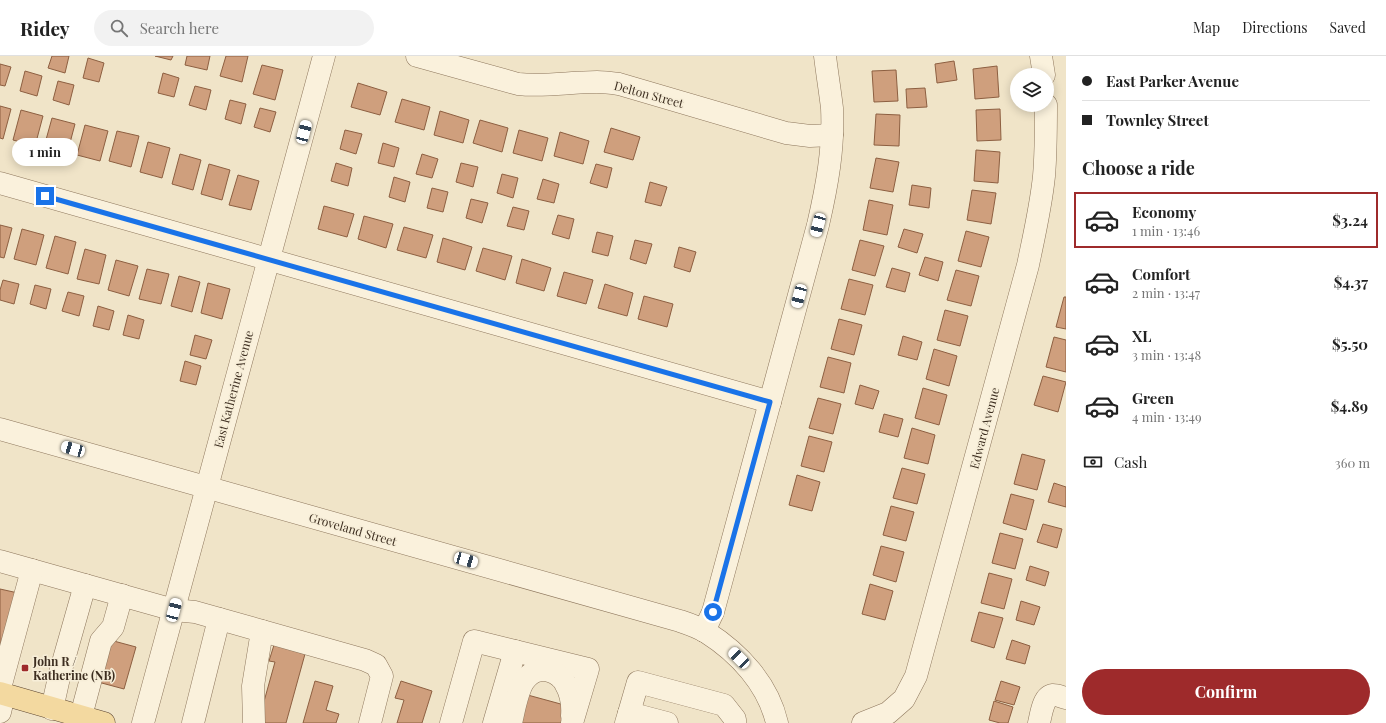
<!DOCTYPE html>
<meta charset="utf-8">
<style>
:root{--surface:#fff;--page:#f2f2f2;--text:#222;--muted:#767676;--line:#e0e0e0;--accent:#9e2a2b}
body{margin:0;font-family:"Playfair Display",serif;background:var(--page);color:var(--text);height:100vh;display:flex;flex-direction:column;font-size:15px;white-space:nowrap}
*{box-sizing:border-box;margin:0}
p{font-size:13px;color:var(--muted)}
.icon{flex:none;width:22px;height:22px;fill:none;stroke:currentColor;stroke-width:2;stroke-linecap:round;stroke-linejoin:round}
.map{position:relative;flex:1;overflow:hidden}
.side{display:flex;flex-direction:column;background:var(--surface);width:320px}
.side>*{flex:none}
.banner{display:grid;align-content:center;height:88px;padding:0 16px;background:var(--surface)}
.controls{position:absolute;left:1010px;top:12px;display:grid;gap:8px}
.controls a{display:grid;place-items:center;width:44px;height:44px;border-radius:50%;background:var(--surface);box-shadow:0 2px 10px #0003;font-size:20px}
.end{position:absolute;width:18px;height:18px;margin:-9px;border:5px solid #1a73e8;background:#fff;box-shadow:0 0 0 2px #fff}
.from{border-radius:50%}
.bubble{position:absolute;height:28px;border-radius:14px;background:var(--surface);box-shadow:0 2px 10px #0003;font-size:13px;font-weight:700;line-height:28px;text-align:center}
.car{position:absolute;width:12px;height:24px;margin:-12px -6px;border-radius:5px;box-shadow:0 0 3px 1px #0007;background:linear-gradient(#fff 24%,#345 0 40%,#fff 0 76%,#345 0 86%,#fff 0)}
.banner b{display:flex;align-items:center;gap:14px;height:38px;font-size:15px}
.banner b+b{border-top:1px solid var(--line)}
.banner i{width:10px;height:10px;background:var(--text)}
ul{padding:0;list-style:none}
li{display:flex;align-items:center;gap:12px;height:56px;margin:0 8px 6px;padding:0 8px;border:2px solid transparent;border-radius:0px}
li div{flex:1}
li b{display:block;font-size:15px}
li em{font-style:normal;font-weight:700}
li.active{border-color:var(--accent)}
li>.icon{width:36px;height:36px;stroke-width:1.5}
h2{padding:0 16px;font-size:18px;line-height:48px}
.pay{display:flex;align-items:center;gap:10px;height:44px;padding:0 16px;font-size:15px}
.pay p{margin-inline-start:auto}
.primary-button{display:flex;gap:8px;margin-top:auto;padding:8px 16px}
.primary-button a{flex:1;height:46px;border-radius:24px;background:var(--accent);color:#fff;font-size:16px;font-weight:700;line-height:46px;text-align:center}
header{display:flex;align-items:center;gap:24px;box-sizing:border-box;height:56px;padding:0 20px;background:var(--surface);border-bottom:1px solid var(--line)}
header strong{font-size:19px}
nav{display:flex;gap:22px;margin-inline-start:auto;font-size:14px}
.search{width:280px;height:36px;background:var(--page);display:flex;align-items:center;gap:10px;box-sizing:border-box;padding:0 14px;border-radius:22px;color:var(--muted);font-size:15px}
main{display:flex;flex:1;min-height:0}
.map>svg:first-child{display:block}
</style>
<header>
<strong>Ridey</strong>
<div class="search"><svg class="icon" aria-label="search" viewBox="0 0 24 24"><circle cx="10" cy="10" r="6"/><path d="M15 15l6 6"/></svg>Search here</div>
<nav><a>Map</a><a>Directions</a><a>Saved</a></nav>
</header>
<main>
<div class="map">
<svg width="1066" height="667" viewBox="0 0 1066 667">
<rect width="100%" height="100%" fill="#f0e4c8"/>
<!-- building -->
<g fill="#cf9f7d" stroke="#8d5f41">
<polygon points="52,0 69,0 65,17 48,12"/>
<polygon points="155,0 173,0 171,4"/>
<polygon points="187,0 210,0 207,14 185,9"/>
<polygon points="226,0 248,0 242,26 220,20"/>
<polygon points="88,2 104,7 99,26 83,22"/>
<polygon points="954,5 957,24 937,27 935,8"/>
<polygon points="0,8 11,11 5,30 0,29"/>
<polygon points="262,9 283,14 275,44 253,38"/>
<polygon points="997,10 999,41 975,43 973,13"/>
<polygon points="896,14 898,45 874,46 872,15"/>
<polygon points="25,15 42,20 37,40 20,35"/>
<polygon points="163,17 179,22 174,41 158,37"/>
<polygon points="58,25 74,29 69,49 53,44"/>
<polygon points="358,27 387,36 380,59 351,51"/>
<polygon points="195,30 211,34 206,54 189,49"/>
<polygon points="925,32 927,51 907,52 906,33"/>
<polygon points="402,43 430,51 424,74 395,66"/>
<polygon points="230,44 246,48 241,68 225,63"/>
<polygon points="0,50 11,53 3,83 0,82"/>
<polygon points="260,52 276,56 270,76 254,71"/>
<polygon points="1000,53 1001,84 977,85 976,54"/>
<polygon points="21,54 43,60 35,90 13,84"/>
<polygon points="440,55 469,64 463,87 434,79"/>
<polygon points="876,58 900,59 899,90 874,89"/>
<polygon points="52,62 75,68 67,98 44,91"/>
<polygon points="480,64 508,72 502,96 473,87"/>
<polygon points="85,69 108,75 100,105 77,99"/>
<polygon points="611,72 640,81 633,104 604,96"/>
<polygon points="345,74 362,78 356,98 340,93"/>
<polygon points="519,74 548,82 542,105 513,97"/>
<polygon points="117,75 139,80 131,111 109,105"/>
<polygon points="560,76 589,85 583,108 554,100"/>
<polygon points="148,86 170,92 162,122 140,116"/>
<polygon points="383,87 399,92 394,111 378,107"/>
<polygon points="976,94 1000,96 998,127 974,125"/>
<polygon points="180,98 201,104 193,134 172,128"/>
<polygon points="422,98 438,103 432,122 416,118"/>
<polygon points="876,102 899,106 893,136 870,132"/>
<polygon points="336,107 352,112 348,130 331,125"/>
<polygon points="461,107 478,111 473,131 456,126"/>
<polygon points="209,108 230,114 222,144 201,138"/>
<polygon points="596,108 612,112 607,132 590,127"/>
<polygon points="502,118 518,122 513,142 497,137"/>
<polygon points="238,119 259,125 251,154 229,149"/>
<polygon points="394,121 410,126 405,146 389,141"/>
<polygon points="543,123 559,128 554,147 537,143"/>
<polygon points="650,126 667,131 661,150 645,146"/>
<polygon points="912,129 931,132 929,152 909,149"/>
<polygon points="432,132 448,136 443,156 427,152"/>
<polygon points="972,134 996,137 991,168 967,164"/>
<polygon points="471,143 488,147 482,167 466,162"/>
<polygon points="869,144 893,149 887,179 863,174"/>
<polygon points="324,150 354,158 347,181 318,173"/>
<polygon points="513,151 529,155 524,174 507,170"/>
<polygon points="558,159 574,163 569,183 552,178"/>
<polygon points="364,160 393,168 386,192 358,183"/>
<polygon points="0,169 12,172 4,202 0,201"/>
<polygon points="404,171 433,179 426,202 397,194"/>
<polygon points="22,173 44,179 36,209 14,203"/>
<polygon points="904,173 923,178 917,197 898,191"/>
<polygon points="966,175 989,181 981,211 958,205"/>
<polygon points="597,176 613,180 608,200 592,196"/>
<polygon points="55,180 76,186 68,218 46,212"/>
<polygon points="443,182 472,191 465,214 437,206"/>
<polygon points="635,184 652,188 646,208 630,203"/>
<polygon points="860,184 884,190 875,220 852,214"/>
<polygon points="679,191 696,196 690,216 674,211"/>
<polygon points="483,192 512,200 505,224 476,215"/>
<polygon points="85,193 106,199 99,228 77,223"/>
<polygon points="925,201 943,206 938,225 919,219"/>
<polygon points="522,203 551,212 544,235 516,227"/>
<polygon points="116,204 138,210 129,240 108,234"/>
<polygon points="892,212 910,217 905,236 886,231"/>
<polygon points="147,213 169,218 161,248 139,243"/>
<polygon points="956,214 979,220 971,250 947,244"/>
<polygon points="564,216 593,224 586,248 557,240"/>
<polygon points="179,220 200,226 192,256 171,250"/>
<polygon points="849,223 873,229 865,259 841,253"/>
<polygon points="3,224 19,228 14,248 0,244 0,234"/>
<polygon points="208,227 230,233 222,263 201,257"/>
<polygon points="605,228 633,237 627,260 598,252"/>
<polygon points="35,229 51,233 46,253 30,248"/>
<polygon points="68,236 84,240 79,260 62,255"/>
<polygon points="644,240 673,248 667,271 638,263"/>
<polygon points="1064,241 1066,241 1066,273 1056,271"/>
<polygon points="98,250 114,255 109,274 93,270"/>
<polygon points="945,254 968,260 960,290 937,284"/>
<polygon points="128,259 144,264 139,283 123,279"/>
<polygon points="839,263 862,269 854,299 831,293"/>
<polygon points="195,279 212,284 206,303 190,299"/>
<polygon points="903,280 922,286 917,304 898,299"/>
<polygon points="1054,281 1066,284 1066,316 1046,311"/>
<polygon points="934,293 957,300 949,330 926,323"/>
<polygon points="828,301 851,307 844,337 820,331"/>
<polygon points="185,305 201,310 196,329 180,325"/>
<polygon points="1043,320 1066,326 1058,356 1034,349"/>
<polygon points="860,329 879,335 873,353 855,348"/>
<polygon points="923,332 947,339 939,369 915,362"/>
<polygon points="818,342 841,348 833,378 809,372"/>
<polygon points="884,358 903,363 898,381 879,376"/>
<polygon points="912,372 935,379 928,408 904,402"/>
<polygon points="809,380 832,386 824,416 801,410"/>
<polygon points="1022,398 1045,404 1037,434 1014,428"/>
<polygon points="902,412 925,418 917,448 893,442"/>
<polygon points="797,419 820,426 812,455 789,449"/>
<polygon points="1054,427 1066,431 1066,451 1048,446"/>
<polygon points="1011,438 1034,444 1026,474 1003,467"/>
<polygon points="891,450 914,456 906,485 883,479"/>
<polygon points="1043,468 1062,473 1057,492 1037,486"/>
<polygon points="1000,477 1023,483 1015,513 992,507"/>
<polygon points="881,490 904,496 896,526 873,519"/>
<polygon points="1030,510 1049,516 1045,530 1026,524"/>
<polygon points="989,517 1012,523 1004,553 981,547"/>
<polygon points="870,528 893,535 885,564 862,558"/>
<polygon points="0,533 18,537 0,592"/>
<polygon points="1021,545 1040,551 1034,569 1016,564"/>
<polygon points="979,556 1003,562 994,592 971,585"/>
<polygon points="110,584 136,591 124,633 98,626"/>
<polygon points="1012,584 1030,590 1025,608 1006,603"/>
<polygon points="274,589 305,598 286,667 258,667 275,606 269,605"/>
<polygon points="315,625 333,630 326,654 339,658 336,667 303,667"/>
<polygon points="401,625 432,635 422,667 397,667 404,644 395,642"/>
<polygon points="1001,625 1020,631 1014,649 995,644"/>
<polygon points="524,638 568,650 564,667 516,667"/>
<polygon points="994,645 1013,651 1008,667 1000,667 989,664"/>
</g>
<g fill="none" stroke-linecap="round" stroke-linejoin="round">
<!-- minor casing -->
<g stroke="#8d765c" stroke-width="23">
<g id="minor">
<path d="M417,0L518,28C544,31 570,26 597,26C604,26 612,27 619,28L786,77L810,80L832,79"/>
<polyline points="1041,0 1044,19"/>
<polyline points="0,127 770,346"/>
<path d="M0,373L680,565C689,568 698,571 706,576C739,597 768,628 777,667"/>
<polyline points="0,505 174,554 195,556 365,604 376,609 382,620 370,667"/>
<path d="M704,575L713,556L818,169C827,130 834,92 832,52C830,35 827,17 825,0"/>
<polyline points="0,632 32,514"/>
<polyline points="52,653 60,617 85,529"/>
<polyline points="0,656 4,639"/>
<polyline points="629,657 638,626 724,649 735,663 735,667"/>
<polyline points="81,660 101,585 113,571 122,539"/>
<polyline points="143,667 324,0"/>
<polyline points="193,667 219,563"/>
<polyline points="254,667 253,630 262,575"/>
<polyline points="451,667 474,585 588,613 572,667"/>
<polyline points="494,667 515,595"/>
<path d="M511,667C514,655 517,635 524,625C533,612 547,611 559,620C561,622 564,624 565,627C571,637 573,648 572,660"/>
<polyline points="626,667 629,657 667,667"/>
<path d="M863,667L888,657L904,643L916,620L1028,209C1034,180 1041,150 1044,120C1046,97 1046,73 1046,49"/>
<path d="M1039,667C1041,659 1043,640 1053,639C1057,639 1062,641 1066,642"/>
</g>
</g>
<!-- major casing -->
<g stroke="#5b4430" stroke-width="23">
<polyline id="major" points="0,637 104,667"/>
</g>
<!-- minor -->
<use href="#minor" stroke="#faf1dc" stroke-width="22"/>
<!-- major -->
<use href="#major" stroke="#f3d9a0" stroke-width="22"/>
</g>
<g fill="none" stroke-linecap="round" stroke-linejoin="round">
<!-- route -->
<polyline stroke="#1a73e8" stroke-width="5" points="45,140 770,346 713,556"/>
</g>
<!-- markers -->
<rect fill="#9e2a2b" stroke="#f7eed8" stroke-width="1.5" x="21" y="608" width="8" height="8" rx="2"/>
<g text-anchor="middle" dominant-baseline="central" stroke-width="3" stroke-linejoin="round" paint-order="stroke">
<!-- street labels -->
<g font-size="12" fill="#3d2e20" stroke="#f7eed8">
<text transform="translate(649 38) rotate(15)">Delton Street</text>
<text transform="translate(233 333) rotate(-75)">East Katherine Avenue</text>
<text transform="translate(984 372) rotate(-75)">Edward Avenue</text>
<text transform="translate(353 473) rotate(16)">Groveland Street</text>
</g>
<!-- poi labels -->
<g font-size="12" font-weight="bold" fill="#3d2e20" stroke="#f7eed8" text-anchor="start">
<text x="33" y="605">John R /<tspan x="33" dy="14">Katherine (NB)</tspan></text>
</g>
</g>
</svg>
<div class="controls">
<a><svg class="icon" aria-label="layers" viewBox="0 0 24 24"><path d="M12 4l9 5-9 5-9-5zM3 14l9 5 9-5"/></svg></a>
</div>
<i class="end from" style="left:713px;top:556px"></i>
<i class="end" style="left:45px;top:140px"></i>
<div class="bubble" style="left:12px;top:82px;width:66px">1 min</div>
<i class="car" style="left:304px;top:76px;rotate:15deg"></i>
<i class="car" style="left:818px;top:169px;rotate:195deg"></i>
<i class="car" style="left:799px;top:240px;rotate:195deg"></i>
<i class="car" style="left:73px;top:393px;rotate:286deg"></i>
<i class="car" style="left:466px;top:504px;rotate:106deg"></i>
<i class="car" style="left:174px;top:554px;rotate:15deg"></i>
<i class="car" style="left:739px;top:602px;rotate:315deg"></i>
</div>
<section class="side">
<div class="banner">
<b><i class="from"></i>East Parker Avenue</b>
<b><i></i>Townley Street</b>
</div>
<h2>Choose a ride</h2>
<ul>
<li class="active"><svg class="icon" aria-label="car" viewBox="0 0 24 24"><path d="M5 17H2v-5l4-1 3-4h7l3 4 3 1v5h-3M9 17h6M6 11h13"/><circle cx="7" cy="17" r="2"/><circle cx="17" cy="17" r="2"/></svg><div><b>Economy</b><p>1 min · 13:46</p></div><em>$3.24</em></li>
<li><svg class="icon" aria-label="car" viewBox="0 0 24 24"><path d="M5 17H2v-5l4-1 3-4h7l3 4 3 1v5h-3M9 17h6M6 11h13"/><circle cx="7" cy="17" r="2"/><circle cx="17" cy="17" r="2"/></svg><div><b>Comfort</b><p>2 min · 13:47</p></div><em>$4.37</em></li>
<li><svg class="icon" aria-label="car" viewBox="0 0 24 24"><path d="M5 17H2v-5l4-1 3-4h7l3 4 3 1v5h-3M9 17h6M6 11h13"/><circle cx="7" cy="17" r="2"/><circle cx="17" cy="17" r="2"/></svg><div><b>XL</b><p>3 min · 13:48</p></div><em>$5.50</em></li>
<li><svg class="icon" aria-label="car" viewBox="0 0 24 24"><path d="M5 17H2v-5l4-1 3-4h7l3 4 3 1v5h-3M9 17h6M6 11h13"/><circle cx="7" cy="17" r="2"/><circle cx="17" cy="17" r="2"/></svg><div><b>Green</b><p>4 min · 13:49</p></div><em>$4.89</em></li>
</ul>
<div class="pay"><svg class="icon" aria-label="cash" viewBox="0 0 24 24"><path d="M3 7h18v10H3z"/><circle cx="12" cy="12" r="2"/></svg>Cash<p>360 m</p></div>
<div class="primary-button"><a>Confirm</a></div>
</section>
</main>
